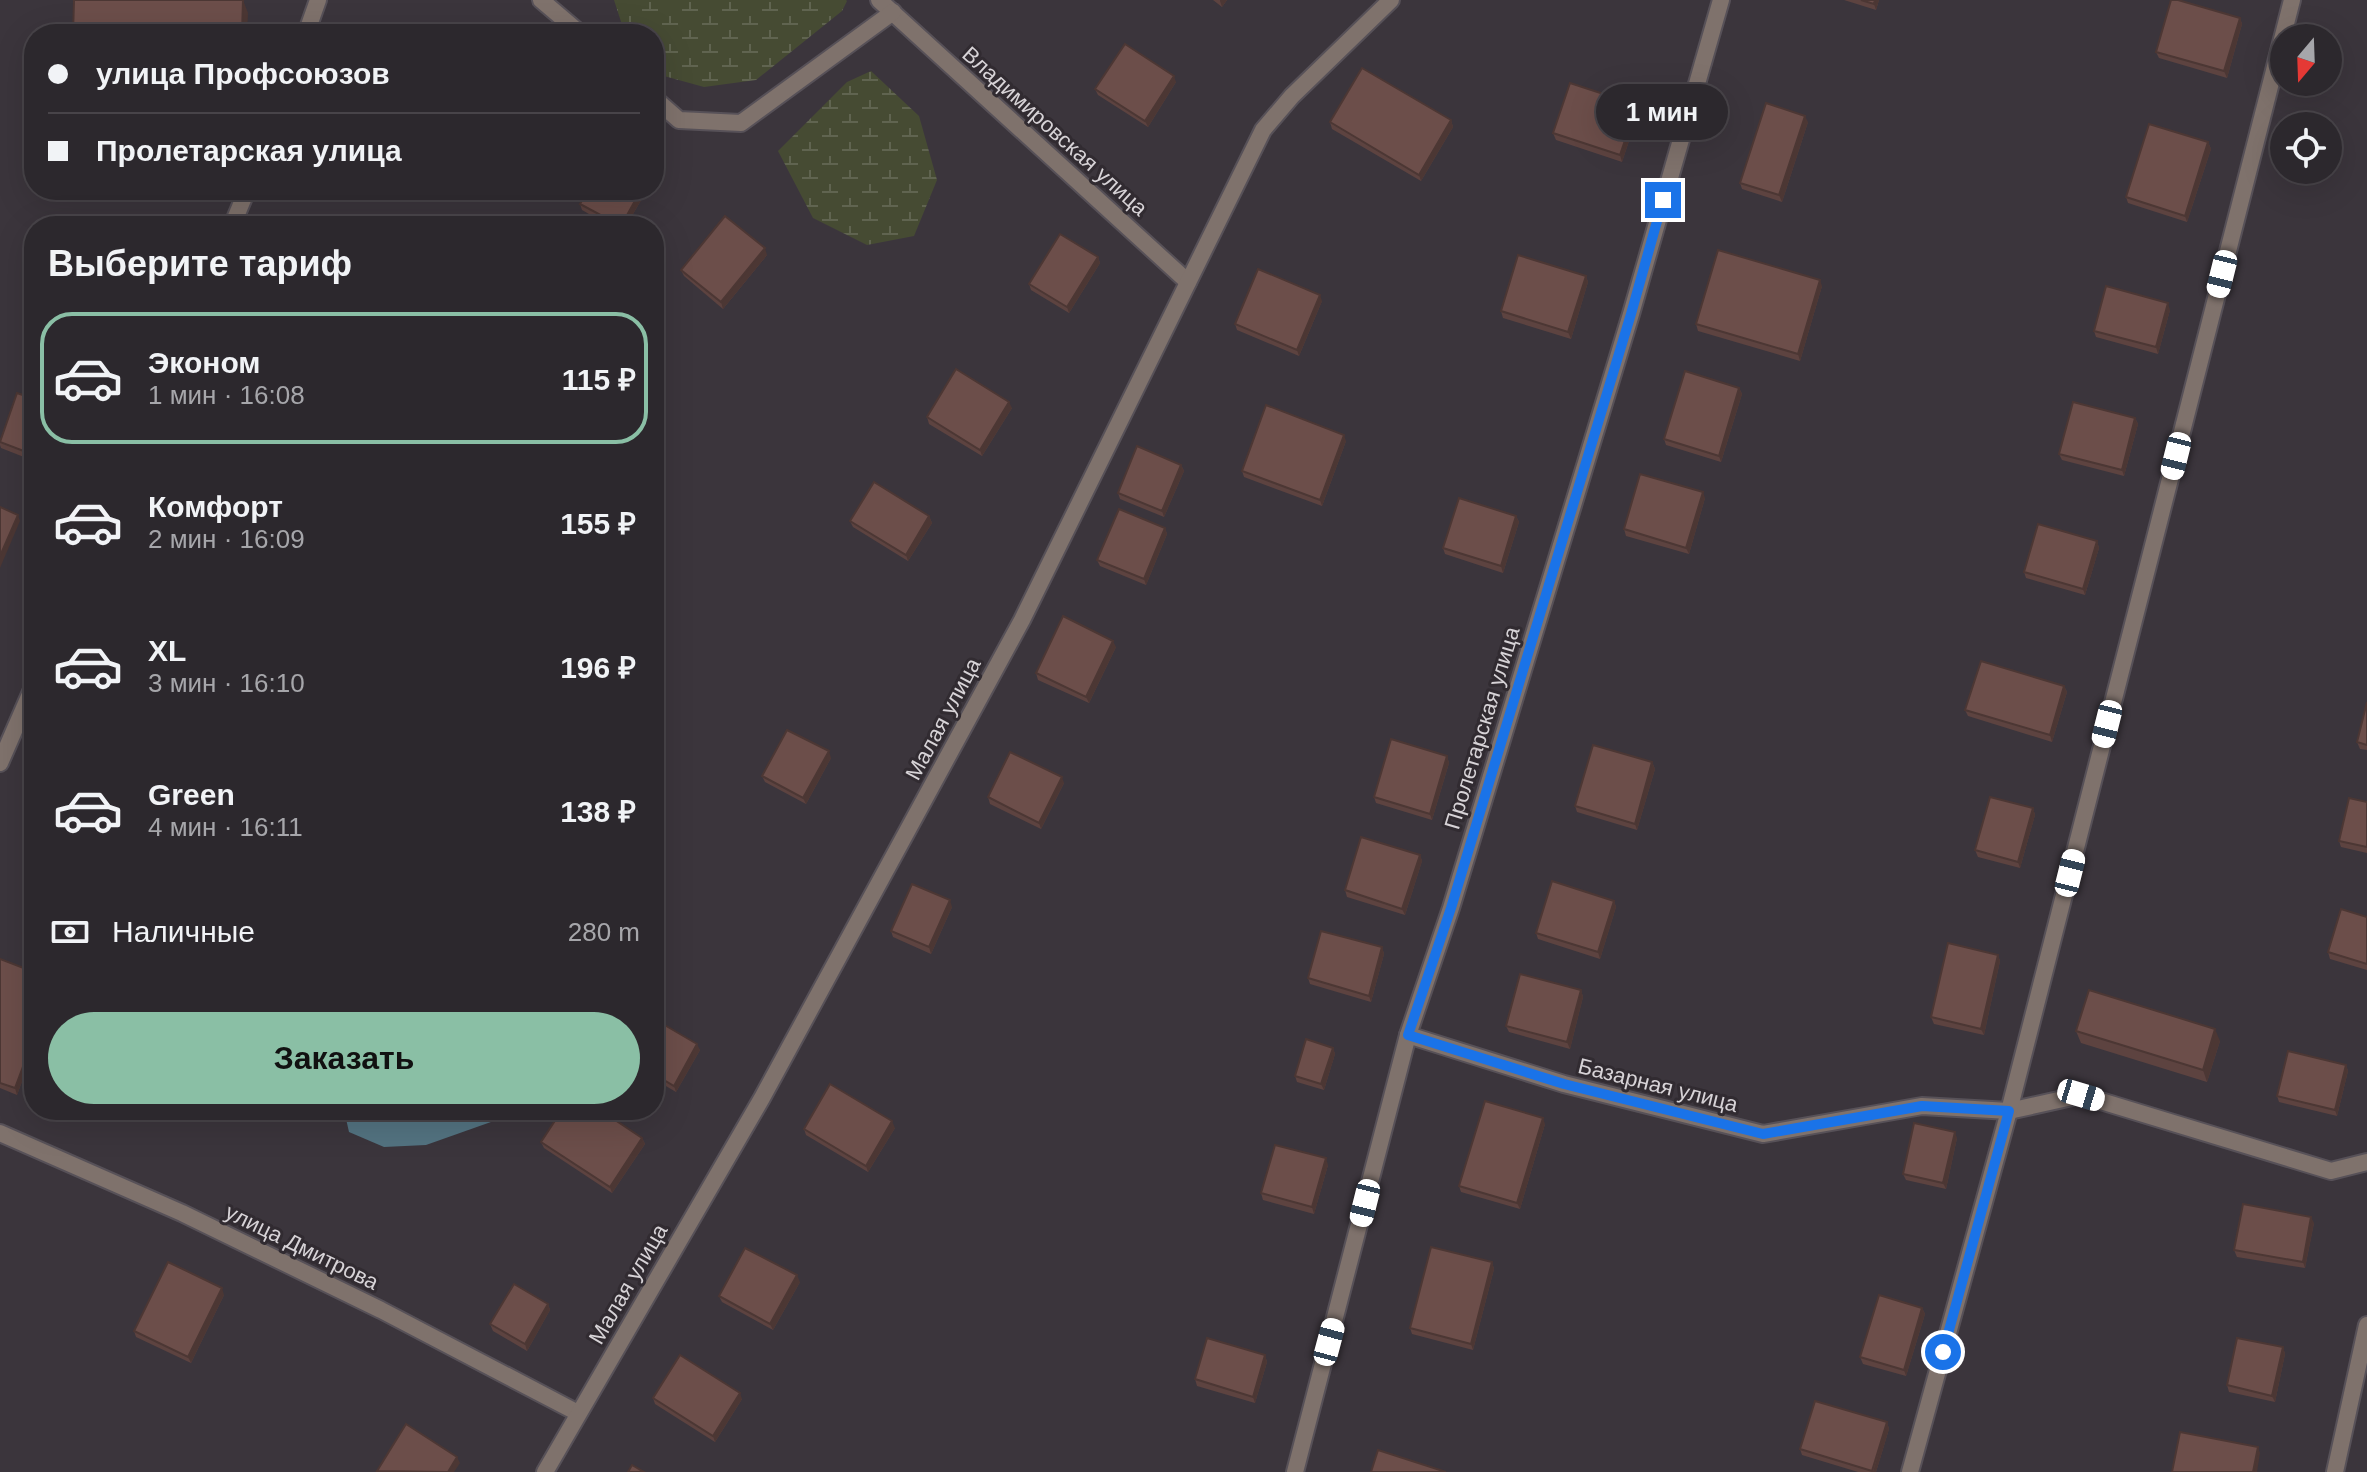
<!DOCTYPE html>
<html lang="ru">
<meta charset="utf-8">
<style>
:root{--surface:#2c282d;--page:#343035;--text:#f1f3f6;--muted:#a6a6aa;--line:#484449;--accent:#8abfa5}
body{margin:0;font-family:Helvetica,sans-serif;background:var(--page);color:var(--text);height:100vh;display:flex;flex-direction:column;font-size:30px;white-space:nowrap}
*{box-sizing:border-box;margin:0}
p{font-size:26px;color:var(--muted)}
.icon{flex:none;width:44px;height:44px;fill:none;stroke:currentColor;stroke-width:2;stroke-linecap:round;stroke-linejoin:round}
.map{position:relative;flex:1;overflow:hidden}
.sheet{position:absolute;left:24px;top:216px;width:640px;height:904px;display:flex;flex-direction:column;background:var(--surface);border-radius:32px;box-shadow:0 8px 32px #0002,0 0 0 2px var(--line)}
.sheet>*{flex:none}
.hud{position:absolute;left:24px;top:24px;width:640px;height:176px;border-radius:32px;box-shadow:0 8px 32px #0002,0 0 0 2px var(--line);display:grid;align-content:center;height:176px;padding:0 24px;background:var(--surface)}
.needle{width:52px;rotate:199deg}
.buttons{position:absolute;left:2270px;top:24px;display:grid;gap:16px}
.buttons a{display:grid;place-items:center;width:72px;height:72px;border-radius:50%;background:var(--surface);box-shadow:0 8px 32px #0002,0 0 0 2px var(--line);font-size:40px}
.end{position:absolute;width:36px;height:36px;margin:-18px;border:10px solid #1a73e8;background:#fff;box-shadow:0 0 0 4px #fff}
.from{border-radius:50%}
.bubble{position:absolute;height:56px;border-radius:28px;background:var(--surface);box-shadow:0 8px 32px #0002,0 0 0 2px var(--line);font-size:26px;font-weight:800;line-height:56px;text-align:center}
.car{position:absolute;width:24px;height:48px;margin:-24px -12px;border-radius:10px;box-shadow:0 0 6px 2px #0007;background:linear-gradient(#fff 24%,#345 0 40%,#fff 0 76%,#345 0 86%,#fff 0)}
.hud b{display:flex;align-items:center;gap:28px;height:76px;font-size:30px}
.hud b+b{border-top:2px solid var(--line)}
.hud i{width:20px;height:20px;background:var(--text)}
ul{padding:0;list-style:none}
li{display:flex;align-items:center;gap:24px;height:132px;margin:0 16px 12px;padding:0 8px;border:4px solid transparent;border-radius:32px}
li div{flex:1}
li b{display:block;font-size:30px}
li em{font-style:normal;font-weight:800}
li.active{border-color:var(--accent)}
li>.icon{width:72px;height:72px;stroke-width:1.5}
h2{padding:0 24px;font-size:36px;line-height:96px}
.pay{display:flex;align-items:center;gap:20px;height:88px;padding:0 24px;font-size:30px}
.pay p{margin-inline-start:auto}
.button{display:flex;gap:16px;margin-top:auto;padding:16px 24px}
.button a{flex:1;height:92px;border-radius:48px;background:var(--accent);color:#111;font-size:32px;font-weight:800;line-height:92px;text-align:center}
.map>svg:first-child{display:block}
</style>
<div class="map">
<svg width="2367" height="1472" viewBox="0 0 2367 1472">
<defs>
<pattern id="wetland-marsh" width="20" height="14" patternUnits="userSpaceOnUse" patternTransform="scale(2)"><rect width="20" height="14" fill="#464b33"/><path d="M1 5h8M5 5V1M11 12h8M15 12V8" fill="none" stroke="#606450"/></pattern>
</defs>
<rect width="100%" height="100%" fill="#3b353c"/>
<!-- wetland -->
<g fill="url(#wetland-marsh)">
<polygon points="614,0 846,0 847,1 842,11 756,80 704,87 664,76 654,67 654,34 625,34"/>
<polygon points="871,71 919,116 937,180 914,236 867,245 813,218 778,151 847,82"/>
</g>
<!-- water -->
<polygon fill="#537381" points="344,1110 513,1110 511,1115 426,1145 384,1147 349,1132"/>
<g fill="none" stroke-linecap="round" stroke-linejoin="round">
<!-- minor casing -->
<g stroke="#575158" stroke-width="20">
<g id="minor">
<polyline points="541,0 581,34"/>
<polyline points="879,0 1188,282"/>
<polyline points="306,34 318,0"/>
<polyline points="654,98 679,120 741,123 893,12"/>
<polyline points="232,226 247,190"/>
<polyline points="0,763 34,685"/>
<polyline points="1408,1035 1564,1084 1763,1134 1922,1106 2009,1111 2081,1095 2331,1171 2367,1162"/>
<polyline points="0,1133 182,1213 381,1310 578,1413"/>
<polyline points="545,1472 762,1098 1022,620 1263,130 1292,96 1391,0"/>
<polyline points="1295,1472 1408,1035 1451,908 1631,314 1721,0"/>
<polyline points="1910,1472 2009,1111 2292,0"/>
<polyline points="2335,1472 2367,1325"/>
</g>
</g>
<!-- minor -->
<use href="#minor" stroke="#7f726c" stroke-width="16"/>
</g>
<!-- wall -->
<g fill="#5d4340">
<polygon points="1213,0 1227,0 1222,7"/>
<polygon points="1844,0 1879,0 1876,10"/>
<polygon points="2240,18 2242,24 2227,78 2159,58 2156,52"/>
<polygon points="1176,82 1148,127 1098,95 1095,89"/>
<polygon points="1639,111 1622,162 1556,140 1553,133"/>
<polygon points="1451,120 1453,127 1421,181 1332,129 1330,122"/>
<polygon points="1808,122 1782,202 1742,189 1740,183"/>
<polygon points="2208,142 2211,149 2187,222 2128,203 2126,197"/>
<polygon points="588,190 647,190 626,226 610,226 582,210 580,204"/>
<polygon points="767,255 723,309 684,276 681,270"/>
<polygon points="1098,257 1100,263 1069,313 1031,290 1029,284"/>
<polygon points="1586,276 1588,282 1571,339 1503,318 1501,311"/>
<polygon points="1822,286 1800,361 1698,331 1696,324"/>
<polygon points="1322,301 1299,356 1237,330 1235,324"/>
<polygon points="2170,310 2158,354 2096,337 2094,331"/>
<polygon points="1739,388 1742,394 1721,462 1666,445 1664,439"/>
<polygon points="34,399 34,461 1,448 0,445 0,439"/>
<polygon points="1012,408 982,456 929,424 927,417"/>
<polygon points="2135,418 2138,424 2124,476 2062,460 2059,454"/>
<polygon points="1346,441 1322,506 1244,477 1242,471"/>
<polygon points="1181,465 1184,471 1164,517 1120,499 1118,493"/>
<polygon points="1705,498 1689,554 1626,536 1624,529"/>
<polygon points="929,516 932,523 908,561 853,527 850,521"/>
<polygon points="1516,516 1519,522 1503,573 1445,554 1443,548"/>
<polygon points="1165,528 1167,534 1146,585 1100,566 1097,560"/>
<polygon points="2097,541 2099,548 2085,595 2026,578 2024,572"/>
<polygon points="1116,647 1089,703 1038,680 1036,673"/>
<polygon points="2064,686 2067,692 2052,742 1968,716 1965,710"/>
<polygon points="2367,702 2367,750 2360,749 2357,742"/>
<polygon points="1447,756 1449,763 1432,820 1376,803 1374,797"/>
<polygon points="831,758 806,804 765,782 762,776"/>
<polygon points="1652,762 1655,769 1637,830 1577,812 1575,806"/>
<polygon points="1064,783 1041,829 990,804 988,797"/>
<polygon points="2367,802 2367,853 2341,847 2339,841"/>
<polygon points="2033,808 2035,815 2020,868 1978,857 1975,850"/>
<polygon points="1420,855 1422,861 1405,915 1347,897 1345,890"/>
<polygon points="34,901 34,942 25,939 23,933"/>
<polygon points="1614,901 1616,907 1600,959 1538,939 1536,933"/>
<polygon points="952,907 931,954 893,937 891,931"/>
<polygon points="2367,917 2367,970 2330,959 2328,952"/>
<polygon points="1382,947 1384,954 1371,1002 1310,984 1308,978"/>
<polygon points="1998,955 2000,961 1984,1035 1934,1024 1931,1017"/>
<polygon points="0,959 34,972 34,1049 17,1095 0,1088"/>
<polygon points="1581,990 1583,997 1570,1049 1509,1032 1506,1026"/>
<polygon points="654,1024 700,1050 676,1092 654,1079"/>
<polygon points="2076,1031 2220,1041 2207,1082 2081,1043"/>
<polygon points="1333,1048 1335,1054 1324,1090 1297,1082 1295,1076"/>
<polygon points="2346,1065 2348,1071 2337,1116 2279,1102 2277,1096"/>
<polygon points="1545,1124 1520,1209 1461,1192 1459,1186"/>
<polygon points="895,1128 868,1172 806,1135 804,1129"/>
<polygon points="642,1138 645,1144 612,1193 544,1148 541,1142"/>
<polygon points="1957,1138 1946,1189 1906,1180 1903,1174"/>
<polygon points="1328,1165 1314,1214 1263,1200 1261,1193"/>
<polygon points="2314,1223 2305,1268 2237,1257 2234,1250"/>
<polygon points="1492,1262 1494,1269 1473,1350 1412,1334 1410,1328"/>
<polygon points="800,1282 773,1330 722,1302 719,1296"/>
<polygon points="224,1295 191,1363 136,1337 134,1331"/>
<polygon points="548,1304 550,1310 527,1351 493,1331 490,1324"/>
<polygon points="1922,1308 1925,1314 1906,1376 1863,1364 1860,1357"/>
<polygon points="2283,1347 2285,1354 2275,1402 2229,1392 2227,1385"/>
<polygon points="1265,1355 1267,1362 1255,1403 1197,1386 1195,1379"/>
<polygon points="653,1398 742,1399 715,1442 655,1404"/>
<polygon points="1887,1422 1889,1429 1876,1472 1858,1472 1802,1455 1800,1449"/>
</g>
<!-- shaded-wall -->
<g fill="#4c3734">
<polygon points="243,0 248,13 247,34 242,34"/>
<polygon points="1220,0 1227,0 1222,7 1220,1"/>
<polygon points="1875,0 1879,0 1876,10 1874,4"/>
<polygon points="2240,18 2242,24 2227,78 2224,71"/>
<polygon points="1174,76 1176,82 1148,127 1145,121"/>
<polygon points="1637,105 1639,111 1622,162 1620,155"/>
<polygon points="1805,116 1808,122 1782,202 1779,195"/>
<polygon points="1451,120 1453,127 1421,181 1419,175"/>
<polygon points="2208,142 2211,149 2187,222 2185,216"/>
<polygon points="641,190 647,190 626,226 621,226"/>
<polygon points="765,248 767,255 723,309 721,302"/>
<polygon points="1098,257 1100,263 1069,313 1067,307"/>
<polygon points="1586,276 1588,282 1571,339 1568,332"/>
<polygon points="1820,280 1822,286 1800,361 1798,354"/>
<polygon points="1320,295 1322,301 1299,356 1297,350"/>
<polygon points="2168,303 2170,310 2158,354 2156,347"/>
<polygon points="1739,388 1742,394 1721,462 1719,456"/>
<polygon points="1009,402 1012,408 982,456 980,450"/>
<polygon points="2135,418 2138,424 2124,476 2122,470"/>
<polygon points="1344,435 1346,441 1322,506 1320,500"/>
<polygon points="1181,465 1184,471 1164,517 1162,511"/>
<polygon points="1703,492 1705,498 1689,554 1686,548"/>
<polygon points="18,515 20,521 0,568 0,556"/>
<polygon points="929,516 932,523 908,561 906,555"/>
<polygon points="1516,516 1519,522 1503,573 1501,566"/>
<polygon points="1165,528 1167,534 1146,585 1144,579"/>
<polygon points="2097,541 2099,548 2085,595 2083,589"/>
<polygon points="1113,641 1116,647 1089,703 1086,697"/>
<polygon points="2064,686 2067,692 2052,742 2050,735"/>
<polygon points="829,751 831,758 806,804 803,798"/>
<polygon points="1447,756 1449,763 1432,820 1430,814"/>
<polygon points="1652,762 1655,769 1637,830 1635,824"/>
<polygon points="1062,777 1064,783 1041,829 1039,823"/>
<polygon points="2033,808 2035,815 2020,868 2018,862"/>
<polygon points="1420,855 1422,861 1405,915 1402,909"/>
<polygon points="950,900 952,907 931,954 929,947"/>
<polygon points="1614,901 1616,907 1600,959 1598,952"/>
<polygon points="1382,947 1384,954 1371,1002 1369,996"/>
<polygon points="1998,955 2000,961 1984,1035 1981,1029"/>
<polygon points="1581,990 1583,997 1570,1049 1567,1042"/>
<polygon points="2215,1029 2220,1041 2207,1082 2203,1070"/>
<polygon points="34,1037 34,1049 17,1095 15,1088"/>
<polygon points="697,1044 700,1050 676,1092 674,1086"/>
<polygon points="1333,1048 1335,1054 1324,1090 1321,1084"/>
<polygon points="2346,1065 2348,1071 2337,1116 2335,1110"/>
<polygon points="1543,1118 1545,1124 1520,1209 1517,1203"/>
<polygon points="892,1121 895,1128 868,1172 866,1166"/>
<polygon points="1955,1132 1957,1138 1946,1189 1943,1183"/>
<polygon points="642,1138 645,1144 612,1193 610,1187"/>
<polygon points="1326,1158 1328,1165 1314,1214 1312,1207"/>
<polygon points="2311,1217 2314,1223 2305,1268 2303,1262"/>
<polygon points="1492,1262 1494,1269 1473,1350 1471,1344"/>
<polygon points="797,1275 800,1282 773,1330 770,1324"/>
<polygon points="222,1288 224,1295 191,1363 188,1357"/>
<polygon points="548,1304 550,1310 527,1351 525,1344"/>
<polygon points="1922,1308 1925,1314 1906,1376 1904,1370"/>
<polygon points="2283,1347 2285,1354 2275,1402 2272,1396"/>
<polygon points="1265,1355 1267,1362 1255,1403 1253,1397"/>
<polygon points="740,1393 742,1399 715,1442 713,1436"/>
<polygon points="1887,1422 1889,1429 1876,1472 1873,1472"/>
<polygon points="2258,1447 2260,1453 2257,1472 2253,1472"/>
<polygon points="457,1457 460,1463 454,1472 448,1472"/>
</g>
<!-- building -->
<g fill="#6c4e4a" stroke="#4c3734" stroke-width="2">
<polygon points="74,0 243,0 242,34 73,34"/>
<polygon points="1861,0 1875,0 1874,4"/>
<polygon points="2171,0 2178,0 2240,18 2224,71 2156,52"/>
<polygon points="1125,44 1174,76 1145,121 1095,89"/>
<polygon points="1362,68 1451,120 1419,175 1330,122"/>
<polygon points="1570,83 1637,105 1620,155 1553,133"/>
<polygon points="1766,103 1805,116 1779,195 1740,183"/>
<polygon points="2149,124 2208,142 2185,216 2126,197"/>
<polygon points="588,190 641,190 621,226 580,204"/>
<polygon points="725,216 765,248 721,302 681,270"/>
<polygon points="1060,234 1098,257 1067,307 1029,284"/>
<polygon points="1718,250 1820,280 1798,354 1696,324"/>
<polygon points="1518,255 1586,276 1568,332 1501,311"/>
<polygon points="1258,269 1320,295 1297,350 1235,324"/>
<polygon points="2106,286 2168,303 2156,347 2094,331"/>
<polygon points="956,369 1009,402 980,450 927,417"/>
<polygon points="1685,371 1739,388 1719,456 1664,439"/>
<polygon points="17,393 34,399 34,455 0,442"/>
<polygon points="2073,402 2135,418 2122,470 2059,454"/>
<polygon points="1266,405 1344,435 1320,500 1242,471"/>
<polygon points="1137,446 1181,465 1162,511 1118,493"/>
<polygon points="1640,474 1703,492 1686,548 1624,529"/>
<polygon points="874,482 929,516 906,555 850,521"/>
<polygon points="1459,498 1516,516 1501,566 1443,548"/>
<polygon points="0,507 18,515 0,556"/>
<polygon points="1119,509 1165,528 1144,579 1097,560"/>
<polygon points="2038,524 2097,541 2083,589 2024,572"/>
<polygon points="1063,616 1113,641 1086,697 1036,673"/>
<polygon points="1981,661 2064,686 2050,735 1965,710"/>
<polygon points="2367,702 2367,745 2357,742"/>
<polygon points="787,730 829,751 803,798 762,776"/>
<polygon points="1391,739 1447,756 1430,814 1374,797"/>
<polygon points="1593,745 1652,762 1635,824 1575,806"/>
<polygon points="1010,752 1062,777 1039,823 988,797"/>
<polygon points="1990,797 2033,808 2018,862 1975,850"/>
<polygon points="2349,798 2367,802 2367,847 2339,841"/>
<polygon points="1361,837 1420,855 1402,909 1345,890"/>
<polygon points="1552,881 1614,901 1598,952 1536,933"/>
<polygon points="912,884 950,900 929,947 891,931"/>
<polygon points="34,901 34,937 23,933"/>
<polygon points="2341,909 2367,917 2367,964 2328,952"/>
<polygon points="1321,931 1382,947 1369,996 1308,978"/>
<polygon points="1948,943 1998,955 1981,1029 1931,1017"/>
<polygon points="0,959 34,972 34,1037 15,1088 0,1083"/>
<polygon points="1520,974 1581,990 1567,1042 1506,1026"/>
<polygon points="2089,990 2215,1029 2203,1070 2076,1031"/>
<polygon points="656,1020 697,1044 674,1086 654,1074 654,1024"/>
<polygon points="1306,1039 1333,1048 1321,1084 1295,1076"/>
<polygon points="2288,1051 2346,1065 2335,1110 2277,1096"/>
<polygon points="830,1084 892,1121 866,1166 804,1129"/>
<polygon points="1485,1101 1543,1118 1517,1203 1459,1186"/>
<polygon points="562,1110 600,1110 642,1138 610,1187 541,1142"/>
<polygon points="1914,1123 1955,1132 1943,1183 1903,1174"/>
<polygon points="1275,1145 1326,1158 1312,1207 1261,1193"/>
<polygon points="2243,1204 2311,1217 2303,1262 2234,1250"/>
<polygon points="1431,1247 1492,1262 1471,1344 1410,1328"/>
<polygon points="745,1248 797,1275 770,1324 719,1296"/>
<polygon points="168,1262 222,1288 188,1357 134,1331"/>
<polygon points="514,1284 548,1304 525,1344 490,1324"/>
<polygon points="1879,1295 1922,1308 1904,1370 1860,1357"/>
<polygon points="1207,1338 1265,1355 1253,1397 1195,1379"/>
<polygon points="2237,1338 2283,1347 2272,1396 2227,1385"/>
<polygon points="680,1355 740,1393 713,1436 653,1398"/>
<polygon points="1815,1401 1887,1422 1872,1471 1800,1449"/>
<polygon points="406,1424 457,1457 448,1472 377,1471"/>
<polygon points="2180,1432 2258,1447 2253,1472 2172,1472"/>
<polygon points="1378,1450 1446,1472 1371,1472"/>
<polygon points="632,1465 644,1472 628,1472"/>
</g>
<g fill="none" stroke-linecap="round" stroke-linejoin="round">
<!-- route -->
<polyline stroke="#1a73e8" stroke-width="10" points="1663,200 1631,314 1451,908 1408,1035 1564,1084 1763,1134 1922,1106 2009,1111 1943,1352"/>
</g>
<g text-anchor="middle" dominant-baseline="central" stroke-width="6" stroke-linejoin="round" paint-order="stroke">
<!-- street labels -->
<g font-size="22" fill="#d7d3d7" stroke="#312b31">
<text transform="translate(1055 131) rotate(42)">Владимировская улица</text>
<text transform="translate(943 719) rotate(-62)">Малая улица</text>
<text transform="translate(1482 728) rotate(-73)">Пролетарская улица</text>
<text transform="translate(1658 1085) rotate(14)">Базарная улица</text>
<text transform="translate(302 1247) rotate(26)">улица Дмитрова</text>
<text transform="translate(628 1284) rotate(-60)">Малая улица</text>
</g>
</g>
</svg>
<div class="buttons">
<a><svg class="needle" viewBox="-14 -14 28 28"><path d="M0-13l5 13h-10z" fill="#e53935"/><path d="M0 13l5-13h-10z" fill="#a6a6aa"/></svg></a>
<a><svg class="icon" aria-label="locate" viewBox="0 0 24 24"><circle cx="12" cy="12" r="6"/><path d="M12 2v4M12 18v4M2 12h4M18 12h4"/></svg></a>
</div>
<i class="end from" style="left:1943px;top:1352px"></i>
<i class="end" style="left:1663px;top:200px"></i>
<div class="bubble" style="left:1596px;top:84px;width:132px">1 мин</div>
<i class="car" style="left:2222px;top:274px;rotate:194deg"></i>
<i class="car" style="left:2176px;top:456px;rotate:194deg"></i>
<i class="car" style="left:2107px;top:724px;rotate:194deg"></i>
<i class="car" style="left:2070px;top:873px;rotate:14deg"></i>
<i class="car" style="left:2081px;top:1095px;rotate:107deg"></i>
<i class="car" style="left:1365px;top:1203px;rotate:194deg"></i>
<i class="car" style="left:1329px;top:1342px;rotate:15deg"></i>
<div class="hud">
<b><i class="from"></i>улица Профсоюзов</b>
<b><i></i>Пролетарская улица</b>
</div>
<section class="sheet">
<h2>Выберите тариф</h2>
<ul>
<li class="active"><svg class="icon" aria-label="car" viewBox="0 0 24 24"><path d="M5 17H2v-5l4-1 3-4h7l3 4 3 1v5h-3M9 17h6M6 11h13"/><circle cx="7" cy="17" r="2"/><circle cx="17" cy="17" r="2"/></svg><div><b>Эконом</b><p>1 мин · 16:08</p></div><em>115 ₽</em></li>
<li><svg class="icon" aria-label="car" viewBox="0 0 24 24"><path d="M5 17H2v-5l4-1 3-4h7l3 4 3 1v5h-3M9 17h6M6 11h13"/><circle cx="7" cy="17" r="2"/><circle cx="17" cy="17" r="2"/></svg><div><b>Комфорт</b><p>2 мин · 16:09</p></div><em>155 ₽</em></li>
<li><svg class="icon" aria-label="car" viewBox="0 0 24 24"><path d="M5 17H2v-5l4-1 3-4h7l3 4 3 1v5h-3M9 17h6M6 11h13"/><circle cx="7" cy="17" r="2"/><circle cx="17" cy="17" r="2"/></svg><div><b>XL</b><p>3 мин · 16:10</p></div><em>196 ₽</em></li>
<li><svg class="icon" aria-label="car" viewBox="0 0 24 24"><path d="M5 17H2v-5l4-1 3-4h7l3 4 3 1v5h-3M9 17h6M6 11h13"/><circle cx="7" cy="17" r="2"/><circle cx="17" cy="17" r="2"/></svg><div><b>Green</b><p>4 мин · 16:11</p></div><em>138 ₽</em></li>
</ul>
<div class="pay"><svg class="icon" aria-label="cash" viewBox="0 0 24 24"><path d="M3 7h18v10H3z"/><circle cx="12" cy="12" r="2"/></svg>Наличные<p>280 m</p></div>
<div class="button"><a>Заказать</a></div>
</section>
</div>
